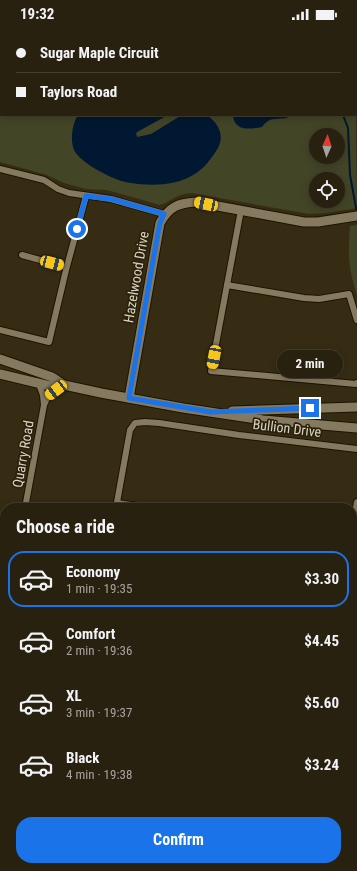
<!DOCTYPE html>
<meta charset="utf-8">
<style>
:root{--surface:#28210f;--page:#302918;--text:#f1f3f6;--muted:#a5a39e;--line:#443e2f;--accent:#1a73e8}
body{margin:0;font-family:"Roboto Condensed",sans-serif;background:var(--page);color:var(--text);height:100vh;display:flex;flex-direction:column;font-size:15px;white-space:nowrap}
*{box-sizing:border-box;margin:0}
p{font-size:13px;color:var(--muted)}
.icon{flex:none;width:22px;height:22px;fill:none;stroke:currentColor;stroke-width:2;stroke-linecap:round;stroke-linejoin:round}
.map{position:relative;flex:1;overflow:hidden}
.panel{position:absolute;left:0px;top:475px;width:357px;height:368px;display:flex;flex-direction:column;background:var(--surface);border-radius:16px 16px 0 0;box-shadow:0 2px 10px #0003,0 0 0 1px var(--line)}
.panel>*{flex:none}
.guide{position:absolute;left:0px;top:0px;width:357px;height:88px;box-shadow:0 2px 10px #0003,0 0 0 1px var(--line);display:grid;align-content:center;height:88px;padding:0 16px;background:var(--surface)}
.needle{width:26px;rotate:3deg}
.tools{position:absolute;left:309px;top:100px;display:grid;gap:8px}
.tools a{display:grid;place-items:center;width:36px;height:36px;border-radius:50%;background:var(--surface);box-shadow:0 2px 10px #0003,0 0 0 1px var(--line);font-size:20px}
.end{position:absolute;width:18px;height:18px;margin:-9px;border:5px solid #1a73e8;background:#fff;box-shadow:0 0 0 2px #fff}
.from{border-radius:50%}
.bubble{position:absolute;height:28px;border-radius:14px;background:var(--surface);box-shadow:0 2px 10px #0003,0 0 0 1px var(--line);font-size:13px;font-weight:700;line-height:28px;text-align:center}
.car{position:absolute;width:12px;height:24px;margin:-12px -6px;border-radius:5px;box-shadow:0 0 3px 1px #0007;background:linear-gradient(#f5c518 24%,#345 0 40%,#f5c518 0 76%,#345 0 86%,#f5c518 0)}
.guide b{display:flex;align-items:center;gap:14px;height:38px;font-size:15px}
.guide b+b{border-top:1px solid var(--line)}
.guide i{width:10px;height:10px;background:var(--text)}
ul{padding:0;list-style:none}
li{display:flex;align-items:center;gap:12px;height:56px;margin:0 8px 6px;padding:0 8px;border:2px solid transparent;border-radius:16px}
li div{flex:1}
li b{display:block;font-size:15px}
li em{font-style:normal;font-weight:700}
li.on{border-color:var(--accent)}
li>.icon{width:36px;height:36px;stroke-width:1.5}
h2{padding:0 16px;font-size:18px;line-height:48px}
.cta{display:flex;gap:8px;margin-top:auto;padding:8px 16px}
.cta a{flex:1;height:46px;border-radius:16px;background:var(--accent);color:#fff;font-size:16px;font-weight:700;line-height:46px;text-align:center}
.status{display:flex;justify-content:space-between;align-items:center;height:28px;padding:0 20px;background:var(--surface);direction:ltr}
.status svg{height:11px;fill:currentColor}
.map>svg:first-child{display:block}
</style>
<div class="status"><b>19:32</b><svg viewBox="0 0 49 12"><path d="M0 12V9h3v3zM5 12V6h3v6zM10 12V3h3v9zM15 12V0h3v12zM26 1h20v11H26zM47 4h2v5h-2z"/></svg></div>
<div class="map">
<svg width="357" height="843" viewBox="0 0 357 843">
<rect width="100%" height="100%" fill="#362c14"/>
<!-- green -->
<g fill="#424526" fill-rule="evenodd">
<path d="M0,0H251L252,1H1V87H356V81L357,180L326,185L309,186L191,165C176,166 172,173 160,177L107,162L86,161L64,155L47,147L0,134ZM316,107H338V129H316ZM316,151H338V173H316Z"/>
<path d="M357,197V267C348,241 348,225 350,198Z"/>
<polygon points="5,586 5,630 0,624 0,595"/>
</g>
<!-- water -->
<g fill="#001831">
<path d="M78,87H168L139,103L136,105L137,109L151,106L182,87H207C218,95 225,107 218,120C212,130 203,142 193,147C176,158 150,158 131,155C116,154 80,135 74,122C70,112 72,96 78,87Z"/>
<path d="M233,87H292C281,95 272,85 262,99C251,101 234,104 233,87Z"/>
</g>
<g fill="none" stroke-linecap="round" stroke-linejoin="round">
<!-- stream -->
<g stroke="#001831" stroke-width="2">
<polyline points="224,0 226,1"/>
<polyline points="343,87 348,100 350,147 357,185"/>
</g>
<!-- street casing -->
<g stroke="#1d1400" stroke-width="8">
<g id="street">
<polyline points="0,141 44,152 58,161 69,165 111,171 164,186"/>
<polyline points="241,182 211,343 356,356 357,355"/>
<polyline points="22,227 66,239"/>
<polyline points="227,257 304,270 319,271 349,266 357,292"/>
<polyline points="0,302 49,314 66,242 86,168"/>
<polyline points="44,377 48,368 64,357"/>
<polyline points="117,475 151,480"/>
<polyline points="25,480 44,377 43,367 39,356"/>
<polyline points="116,480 130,402 135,395 145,394 159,395 239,407 357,421"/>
<polyline points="352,502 357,474"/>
<polyline points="352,577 357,577"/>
<polyline points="0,582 5,568"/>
<polyline points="0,703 5,694"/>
<polyline points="352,764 357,767"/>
<polyline points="0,821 5,822"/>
<polyline points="42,843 43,838"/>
<polyline points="127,843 128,838"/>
<polyline points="219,843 221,838"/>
</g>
</g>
<!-- secondary casing -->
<g stroke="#1d1400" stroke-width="11">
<g id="secondary">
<polyline points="0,331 52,349 64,357"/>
<polyline points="0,346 50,358 64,357 101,365 183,380 263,392 357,400"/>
<path d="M129,370L160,195C169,179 178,175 196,174L304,194H318L357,188"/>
<polyline points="232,383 357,379"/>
<polyline points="0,631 5,636"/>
<polyline points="0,649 5,652"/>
<polyline points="316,838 324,843"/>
</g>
</g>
<!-- street -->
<use href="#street" stroke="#857a60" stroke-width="6"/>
<!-- secondary -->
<use href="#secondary" stroke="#857a60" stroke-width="9"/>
</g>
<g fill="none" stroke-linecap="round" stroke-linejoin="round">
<!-- route -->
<polyline stroke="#1a73e8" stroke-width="5" points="77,201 86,168 111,171 164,186 160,195 156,216 129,370 211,384 310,380"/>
</g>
<g text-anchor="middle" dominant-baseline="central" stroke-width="3.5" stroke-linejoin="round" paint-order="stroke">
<!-- street labels -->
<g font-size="14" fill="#dad4c6" stroke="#2c220a">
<text transform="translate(136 249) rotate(-80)">Hazelwood Drive</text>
<text transform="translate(287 400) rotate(7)">Bullion Drive</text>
<text transform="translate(23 426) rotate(-80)">Quarry Road</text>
</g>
</g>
</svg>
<div class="tools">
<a><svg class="needle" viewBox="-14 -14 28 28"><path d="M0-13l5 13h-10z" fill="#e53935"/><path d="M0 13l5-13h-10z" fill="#a5a39e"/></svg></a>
<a><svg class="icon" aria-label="locate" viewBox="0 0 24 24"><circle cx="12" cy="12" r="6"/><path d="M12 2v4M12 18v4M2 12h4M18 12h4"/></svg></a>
</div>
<i class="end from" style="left:77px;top:201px"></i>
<i class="end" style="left:310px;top:380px"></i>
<div class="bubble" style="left:277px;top:322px;width:66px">2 min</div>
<i class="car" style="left:206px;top:176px;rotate:282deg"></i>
<i class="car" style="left:52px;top:235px;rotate:105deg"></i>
<i class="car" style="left:214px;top:329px;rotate:191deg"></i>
<i class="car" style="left:56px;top:362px;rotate:233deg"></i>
<div class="guide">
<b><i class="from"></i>Sugar Maple Circuit</b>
<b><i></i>Taylors Road</b>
</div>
<section class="panel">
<h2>Choose a ride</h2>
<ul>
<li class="on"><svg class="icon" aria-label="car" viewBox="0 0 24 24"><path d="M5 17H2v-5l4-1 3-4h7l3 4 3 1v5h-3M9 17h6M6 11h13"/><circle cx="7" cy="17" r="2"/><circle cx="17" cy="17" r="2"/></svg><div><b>Economy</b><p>1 min · 19:35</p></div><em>$3.30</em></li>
<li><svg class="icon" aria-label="car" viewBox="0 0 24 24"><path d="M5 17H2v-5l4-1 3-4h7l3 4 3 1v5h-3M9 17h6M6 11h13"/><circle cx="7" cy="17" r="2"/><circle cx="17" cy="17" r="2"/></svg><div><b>Comfort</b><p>2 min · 19:36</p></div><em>$4.45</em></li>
<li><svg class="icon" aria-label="car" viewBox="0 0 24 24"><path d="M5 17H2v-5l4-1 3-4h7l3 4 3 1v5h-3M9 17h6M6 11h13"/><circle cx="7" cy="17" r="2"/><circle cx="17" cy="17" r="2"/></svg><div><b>XL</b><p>3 min · 19:37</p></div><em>$5.60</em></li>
<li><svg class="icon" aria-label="car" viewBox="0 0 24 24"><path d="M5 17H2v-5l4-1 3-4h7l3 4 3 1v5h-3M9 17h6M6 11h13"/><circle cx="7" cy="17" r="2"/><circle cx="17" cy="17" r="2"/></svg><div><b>Black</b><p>4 min · 19:38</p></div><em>$3.24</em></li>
</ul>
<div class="cta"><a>Confirm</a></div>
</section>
</div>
